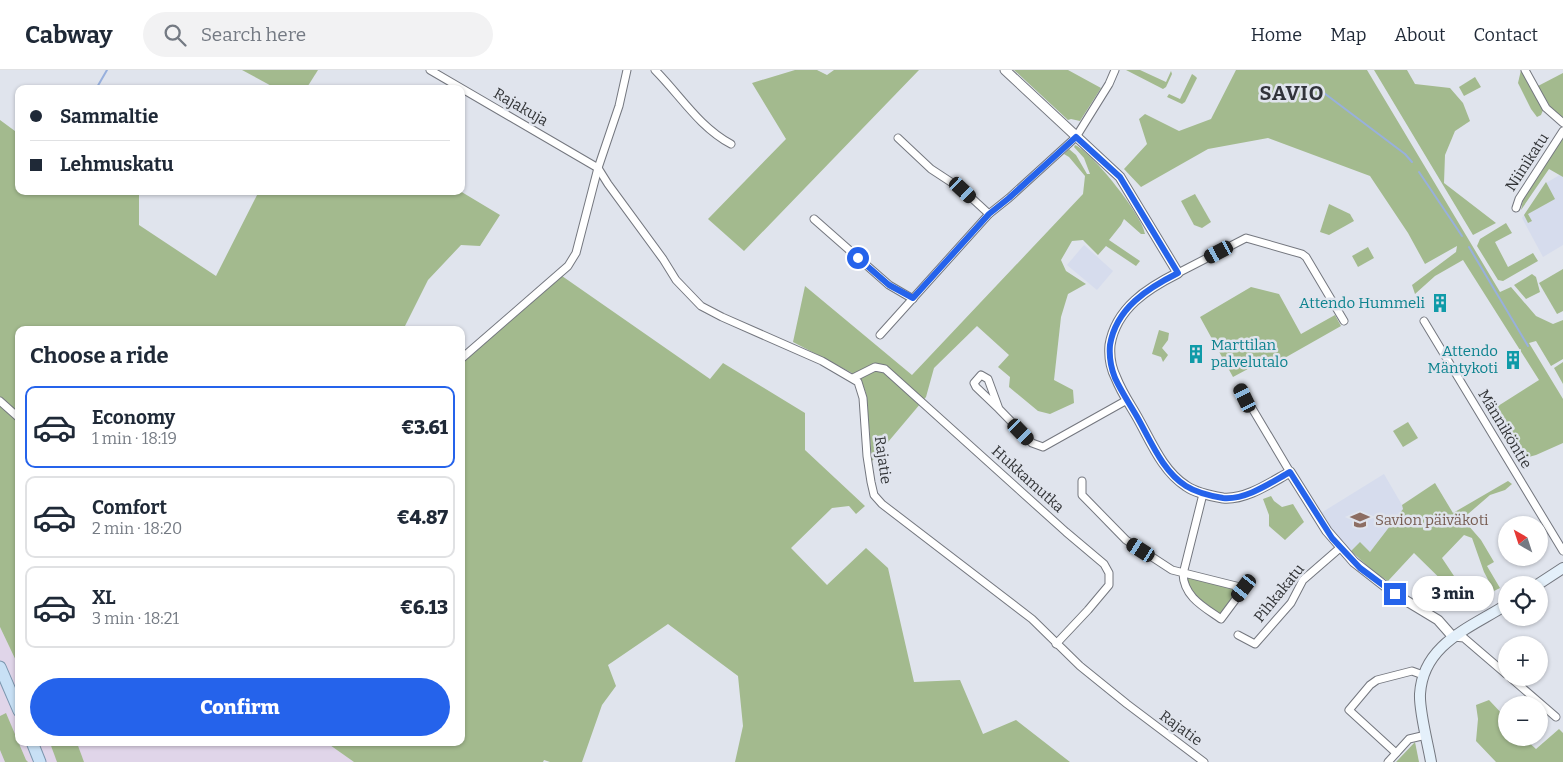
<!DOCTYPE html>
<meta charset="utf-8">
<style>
:root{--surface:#fff;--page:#f2f2f3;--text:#1f2937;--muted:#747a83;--line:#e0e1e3;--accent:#2563eb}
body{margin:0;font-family:Bitter,serif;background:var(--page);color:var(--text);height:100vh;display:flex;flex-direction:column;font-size:19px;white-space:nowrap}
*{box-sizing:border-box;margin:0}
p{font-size:16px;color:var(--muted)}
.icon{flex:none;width:28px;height:28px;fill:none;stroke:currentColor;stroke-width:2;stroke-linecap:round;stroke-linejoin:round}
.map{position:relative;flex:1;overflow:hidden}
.sheet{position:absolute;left:15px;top:256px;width:450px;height:420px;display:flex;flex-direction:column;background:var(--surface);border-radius:10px;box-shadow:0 1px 4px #0004}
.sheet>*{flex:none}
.banner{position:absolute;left:15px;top:15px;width:450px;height:110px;border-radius:10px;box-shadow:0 1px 4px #0004;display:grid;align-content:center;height:110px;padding:0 15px;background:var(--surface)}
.needle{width:32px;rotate:321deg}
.buttons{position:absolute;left:1498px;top:446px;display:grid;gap:10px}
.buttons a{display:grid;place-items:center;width:50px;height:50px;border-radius:50%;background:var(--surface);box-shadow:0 1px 4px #0004;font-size:25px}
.end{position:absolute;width:22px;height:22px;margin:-11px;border:6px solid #2563eb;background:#fff;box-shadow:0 0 0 2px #fff}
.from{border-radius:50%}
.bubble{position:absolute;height:35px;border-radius:18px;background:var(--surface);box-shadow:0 1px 4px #0004;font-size:16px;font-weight:800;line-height:35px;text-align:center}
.car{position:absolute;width:15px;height:30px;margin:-15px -8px;border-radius:6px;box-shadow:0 0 4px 1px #0007;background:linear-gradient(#222 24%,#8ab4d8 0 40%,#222 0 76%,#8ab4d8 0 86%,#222 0)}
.banner b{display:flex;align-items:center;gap:18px;height:48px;font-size:19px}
.banner b+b{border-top:1px solid var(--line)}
.banner i{width:12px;height:12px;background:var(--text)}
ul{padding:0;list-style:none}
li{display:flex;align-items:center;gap:15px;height:82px;margin:0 10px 8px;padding:0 5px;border:2px solid var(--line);border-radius:10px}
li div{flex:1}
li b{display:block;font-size:19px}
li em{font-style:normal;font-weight:800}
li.on{border-color:var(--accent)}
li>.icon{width:45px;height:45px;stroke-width:1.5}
h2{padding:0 15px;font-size:22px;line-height:60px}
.primary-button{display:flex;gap:10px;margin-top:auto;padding:10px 15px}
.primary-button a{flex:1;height:58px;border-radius:30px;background:var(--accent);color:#fff;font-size:20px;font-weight:800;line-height:58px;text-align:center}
header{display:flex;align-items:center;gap:30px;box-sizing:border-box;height:70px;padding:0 25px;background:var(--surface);border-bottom:1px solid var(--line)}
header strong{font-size:24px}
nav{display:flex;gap:28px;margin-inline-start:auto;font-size:18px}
.search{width:350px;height:45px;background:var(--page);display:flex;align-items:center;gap:12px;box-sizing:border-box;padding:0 18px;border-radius:28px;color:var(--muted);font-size:19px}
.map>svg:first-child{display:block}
</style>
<header>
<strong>Cabway</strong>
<div class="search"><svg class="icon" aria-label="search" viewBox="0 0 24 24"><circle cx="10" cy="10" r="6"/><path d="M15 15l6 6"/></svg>Search here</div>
<nav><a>Home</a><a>Map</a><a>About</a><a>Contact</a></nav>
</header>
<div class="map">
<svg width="1563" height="692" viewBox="0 0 1563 692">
<rect width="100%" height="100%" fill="#e0e4ed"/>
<!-- built -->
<g fill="#d6dced">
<polygon points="1563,103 1563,175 1543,187 1522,148 1546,113"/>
<polygon points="1084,175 1113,201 1097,220 1067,195"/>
<polygon points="1384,404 1402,435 1403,439 1370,482 1360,473 1351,481 1331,458 1321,443"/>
</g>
<!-- industrial -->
<polygon fill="#e0d5e9" points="0,557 19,597 19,672 327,673 354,692 0,692"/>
<!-- green -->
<g fill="#a3ba8e">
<polygon points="242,0 318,0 306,19 277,19"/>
<polygon points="795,0 817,0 827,5 834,0 919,0 744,181 708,149 786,69 752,13"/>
<polygon points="1014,0 1068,0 1101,18 1080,51 1071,49 1068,50"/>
<polygon points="1126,0 1140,0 1166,12 1171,1 1172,4 1166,17 1163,19"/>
<polygon points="1236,0 1367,0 1500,222 1511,217 1536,246 1553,254 1563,250 1563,289 1551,296 1536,271 1529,273 1563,329 1563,373 1536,385 1517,390 1487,343 1539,310 1463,190 1435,206 1415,224 1412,215 1456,182 1457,176 1425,194 1408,163 1370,106 1268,68 1208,79 1141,117 1124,99 1147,74 1139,49 1145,44 1179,61 1211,49"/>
<polygon points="1374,0 1407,0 1415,14 1450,18 1463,33 1470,51 1455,61 1445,85 1444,113 1496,153 1473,165"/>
<polygon points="1521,0 1543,40 1541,45 1537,47 1531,39 1518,13"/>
<polygon points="1563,3 1563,50 1552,40 1538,16"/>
<polygon points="1192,4 1195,6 1197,8 1185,32 1182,34 1167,27 1169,24 1180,29"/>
<polygon points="1475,7 1481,17 1464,26 1459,17"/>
<polygon points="0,50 19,64 19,121 139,121 139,155 216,206 259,121 460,121 500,145 480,176 461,175 428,210 403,260 19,260 19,597 0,557"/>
<polygon points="1563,67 1563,107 1549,99 1521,140 1523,130"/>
<path d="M1075,75C1092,82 1143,146 1145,164H1141L1124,149L1121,155L1109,170L1140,191L1136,196L1106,176L1098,185L1083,170L1072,171L1061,190L1066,201L1086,214L1068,224L1061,247L1054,310L1073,320L1074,333L1050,344L1038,341L1009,317L1010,307L998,297L1009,285L977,256L934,298L926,327L872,391L866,323L862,313L852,303L793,272L805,216L912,305L1083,124L1085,106L1069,87L1064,84L1069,79L1076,85L1087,104H1090L1084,88L1074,77Z"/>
<polygon points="1546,112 1555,129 1528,144 1532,151 1528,153 1524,145"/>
<polygon points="1195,124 1211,152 1202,158 1194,155 1181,131"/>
<polygon points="1329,134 1350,144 1354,151 1329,165 1320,162"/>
<polygon points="1506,153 1512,163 1495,172 1508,197 1533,183 1538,191 1503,211 1498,210 1477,176 1480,169"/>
<polygon points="1368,177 1374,188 1358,197 1352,186"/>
<polygon points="1563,199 1563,241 1557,244 1539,213"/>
<polygon points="1532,204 1536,207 1540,222 1526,229 1514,215"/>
<polygon points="562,206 710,309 723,293 805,343 805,380 865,436 856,444 849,436 832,438 791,478 827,515 866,478 888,498 914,612 960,610 983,664 1016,650 1070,692 735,692 743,656 738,606 668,554 608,595 616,616 602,635 582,692 550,692 544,690 543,692 354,692 327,673 461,672 461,294"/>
<polygon points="1251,217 1279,224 1301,264 1335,245 1341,256 1274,294 1259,293 1233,307 1200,247"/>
<polygon points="1159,260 1169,263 1168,270 1162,278 1168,285 1163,292 1161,287 1152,284"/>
<polygon points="1563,292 1563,314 1554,298"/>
<polygon points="1408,352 1418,368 1403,377 1393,361"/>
<polygon points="1508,411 1512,414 1505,420 1490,425 1468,444 1468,455 1481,470 1494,492 1487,496 1500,518 1494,521 1484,502 1472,468 1464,465 1442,488 1468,527 1464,532 1414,483 1388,511 1375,503 1351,481 1360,472 1370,482 1403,439 1402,435 1435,413 1453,443"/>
<polygon points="1271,426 1274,431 1282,437 1293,434 1304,452 1285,470 1269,456 1269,445 1263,429"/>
<polygon points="1185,506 1239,519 1220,547 1192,526"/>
<polygon points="1489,630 1506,648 1506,668 1524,668 1536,679 1559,659 1563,663 1563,692 1496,692 1476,671 1478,649 1476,635"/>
<polygon points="6,643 26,690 28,692 5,692 0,680 0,646"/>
<polygon points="1415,672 1419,692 1396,692"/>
<polygon points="50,673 77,673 84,692 57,692"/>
</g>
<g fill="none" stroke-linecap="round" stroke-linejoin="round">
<!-- stream -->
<g stroke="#98b0dd" stroke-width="2">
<polyline points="96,19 107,0"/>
<polyline points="1320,20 1405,84 1412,92"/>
<polyline points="1419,102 1462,166"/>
<polyline points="1469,177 1528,276"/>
</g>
<!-- minor casing -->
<g stroke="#74777f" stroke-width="9">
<g id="minor">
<polyline points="430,0 598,98"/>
<path d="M655,0C680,25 699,57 731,74"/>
<polyline points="1525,0 1546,38 1563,53"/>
<polyline points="898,68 931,99 963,120 989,144"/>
<polyline points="598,98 608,114 663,189 676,210 701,236 722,247 822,291 858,312 863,328 867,386 871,412 874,425 882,434 1032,549 1080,596 1127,634 1204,692"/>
<polyline points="1516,138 1519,129 1563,61"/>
<polyline points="814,149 889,215 913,229"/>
<polyline points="1178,203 1246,168 1302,184 1306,187 1344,251"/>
<polyline points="1424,251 1563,481"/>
<polyline points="880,265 989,144 1009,128 1076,67 1109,14 1115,0"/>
<polyline points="461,289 568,196 576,183 598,98 619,36 627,0"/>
<polyline points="853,308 875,297 885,299 1066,462 1104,494 1109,503 1109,515 1088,540 1056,574"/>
<polyline points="1240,318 1290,402"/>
<polyline points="0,331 19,348"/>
<polyline points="999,339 976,317 974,313 981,305 988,309 999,339 1032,373 1043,377 1127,330"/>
<path d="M1082,411V425L1126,470L1172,500L1244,518L1221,549C1204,537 1184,527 1183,504L1203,424"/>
<polyline points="1238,565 1255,574 1291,533 1303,510 1341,477"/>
<polyline points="1453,567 1464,568 1506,604"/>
<polyline points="1511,608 1556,647"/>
<polyline points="1396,683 1349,640 1370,615 1377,610 1412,601 1423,605"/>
<polyline points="1388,692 1409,669 1426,665"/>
</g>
</g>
<!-- tertiary casing -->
<g stroke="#74777f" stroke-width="11">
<path id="tertiary" d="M1005,0L1120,107L1178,203C1148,218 1116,238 1110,275C1109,286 1111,298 1116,308C1121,321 1129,333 1136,345C1150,369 1162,401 1186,416C1196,423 1211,426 1223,428C1246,430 1270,413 1290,402L1327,461L1354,492L1395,524L1438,550L1453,567"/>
</g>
<!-- secondary casing -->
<g stroke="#74777f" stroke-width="12">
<g id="secondary">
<polyline points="1537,515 1563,498"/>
<path d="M1431,692C1428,674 1419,641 1420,624C1423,574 1470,558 1506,535"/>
</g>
</g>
<!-- primary casing -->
<g stroke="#7c97af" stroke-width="13">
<g id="primary">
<polyline points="0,597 19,641"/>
<polyline points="32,672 40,692"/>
</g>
</g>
<!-- minor -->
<use href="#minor" stroke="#fff" stroke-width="7"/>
<!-- tertiary -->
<use href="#tertiary" stroke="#fff" stroke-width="9"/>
<!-- secondary -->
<use href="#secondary" stroke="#e4f0fa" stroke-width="10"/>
<!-- primary -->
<use href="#primary" stroke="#c8e0f5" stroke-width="11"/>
</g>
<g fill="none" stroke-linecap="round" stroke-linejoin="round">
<!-- route -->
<path stroke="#2563eb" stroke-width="6" d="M858,188L889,215L913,228L989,144L1009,128L1076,67L1120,107L1178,203C1148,218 1116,238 1110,275C1109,286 1111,298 1115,308C1121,321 1129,333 1136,345C1150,369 1162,401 1186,416C1197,423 1211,426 1223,428C1246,430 1270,413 1290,402L1332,468L1360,498L1395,524"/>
</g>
<!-- icons -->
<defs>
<g id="building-bare" transform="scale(1.5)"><path d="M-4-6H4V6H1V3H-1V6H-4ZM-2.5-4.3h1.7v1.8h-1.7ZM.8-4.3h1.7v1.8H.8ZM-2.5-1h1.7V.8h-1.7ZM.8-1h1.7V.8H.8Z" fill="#0f9aa8" stroke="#e0e4ed" stroke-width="2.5" paint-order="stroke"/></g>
<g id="school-bare" transform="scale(1.5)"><path d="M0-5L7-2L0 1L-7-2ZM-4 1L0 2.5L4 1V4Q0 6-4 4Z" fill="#8d6e63" stroke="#e0e4ed" stroke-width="2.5" paint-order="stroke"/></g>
</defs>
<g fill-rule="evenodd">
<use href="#building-bare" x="1440" y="233"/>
<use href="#building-bare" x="1196" y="284"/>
<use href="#building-bare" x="1513" y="290"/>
<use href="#school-bare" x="1360" y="450"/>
</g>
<g text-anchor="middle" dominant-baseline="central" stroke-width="5" stroke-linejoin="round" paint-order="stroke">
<!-- street labels -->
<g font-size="15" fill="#333538" stroke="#e0e4ed">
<text transform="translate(521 37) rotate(30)">Rajakuja</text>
<text transform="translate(1527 92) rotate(-57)">Niinikatu</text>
<text transform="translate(1505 359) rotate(59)">Männiköntie</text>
<text transform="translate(883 390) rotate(82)">Rajatie</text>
<text transform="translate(1028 409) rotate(42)">Hukkamutka</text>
<text transform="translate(1279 523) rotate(-51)">Pihkakatu</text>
<text transform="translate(1181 658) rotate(36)">Rajatie</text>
</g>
<!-- culture labels -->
<g font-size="15" fill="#0d838f" stroke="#e0e4ed" text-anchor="end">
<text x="1425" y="233">Attendo Hummeli</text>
<text x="1211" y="275" text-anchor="start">Marttilan<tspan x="1211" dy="17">palvelutalo</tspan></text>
<text x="1498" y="281">Attendo<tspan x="1498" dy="17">Mäntykoti</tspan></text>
</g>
<!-- education labels -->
<g font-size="15" fill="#785e54" stroke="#e0e4ed" text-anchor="start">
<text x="1375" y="450">Savion päiväkoti</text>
</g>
<!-- district labels -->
<g font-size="20" font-weight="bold" letter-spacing="1" fill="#31333a" stroke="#e0e4ed">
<text x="1292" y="23">SAVIO</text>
</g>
</g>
</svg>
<div class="buttons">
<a><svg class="needle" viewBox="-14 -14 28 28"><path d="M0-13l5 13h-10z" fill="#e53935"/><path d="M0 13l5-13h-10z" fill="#747a83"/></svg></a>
<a><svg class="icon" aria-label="locate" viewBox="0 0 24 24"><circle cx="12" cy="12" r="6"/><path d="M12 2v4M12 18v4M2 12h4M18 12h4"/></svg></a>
<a>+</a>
<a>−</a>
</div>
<i class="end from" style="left:858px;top:188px"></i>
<i class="end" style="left:1395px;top:524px"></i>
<div class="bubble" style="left:1412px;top:506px;width:82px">3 min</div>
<i class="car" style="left:963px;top:120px;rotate:133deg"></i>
<i class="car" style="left:1219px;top:182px;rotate:242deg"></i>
<i class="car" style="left:1245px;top:328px;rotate:334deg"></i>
<i class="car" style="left:1021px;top:362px;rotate:136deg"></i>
<i class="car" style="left:1141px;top:480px;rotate:303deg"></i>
<i class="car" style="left:1244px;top:518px;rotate:217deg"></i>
<div class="banner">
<b><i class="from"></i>Sammaltie</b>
<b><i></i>Lehmuskatu</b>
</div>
<section class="sheet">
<h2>Choose a ride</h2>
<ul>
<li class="on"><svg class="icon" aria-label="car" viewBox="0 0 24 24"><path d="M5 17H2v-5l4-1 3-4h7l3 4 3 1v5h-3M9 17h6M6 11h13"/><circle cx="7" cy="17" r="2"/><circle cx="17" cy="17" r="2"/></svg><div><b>Economy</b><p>1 min · 18:19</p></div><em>€3.61</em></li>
<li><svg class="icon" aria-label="car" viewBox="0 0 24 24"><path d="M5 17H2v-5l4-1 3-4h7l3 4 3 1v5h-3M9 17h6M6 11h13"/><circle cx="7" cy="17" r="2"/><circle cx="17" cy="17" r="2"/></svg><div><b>Comfort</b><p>2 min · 18:20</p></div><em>€4.87</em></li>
<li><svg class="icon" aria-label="car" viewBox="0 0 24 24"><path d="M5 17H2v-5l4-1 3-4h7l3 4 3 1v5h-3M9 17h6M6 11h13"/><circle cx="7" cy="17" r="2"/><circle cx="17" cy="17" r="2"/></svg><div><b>XL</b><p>3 min · 18:21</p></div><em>€6.13</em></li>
</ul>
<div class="primary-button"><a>Confirm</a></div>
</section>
</div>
